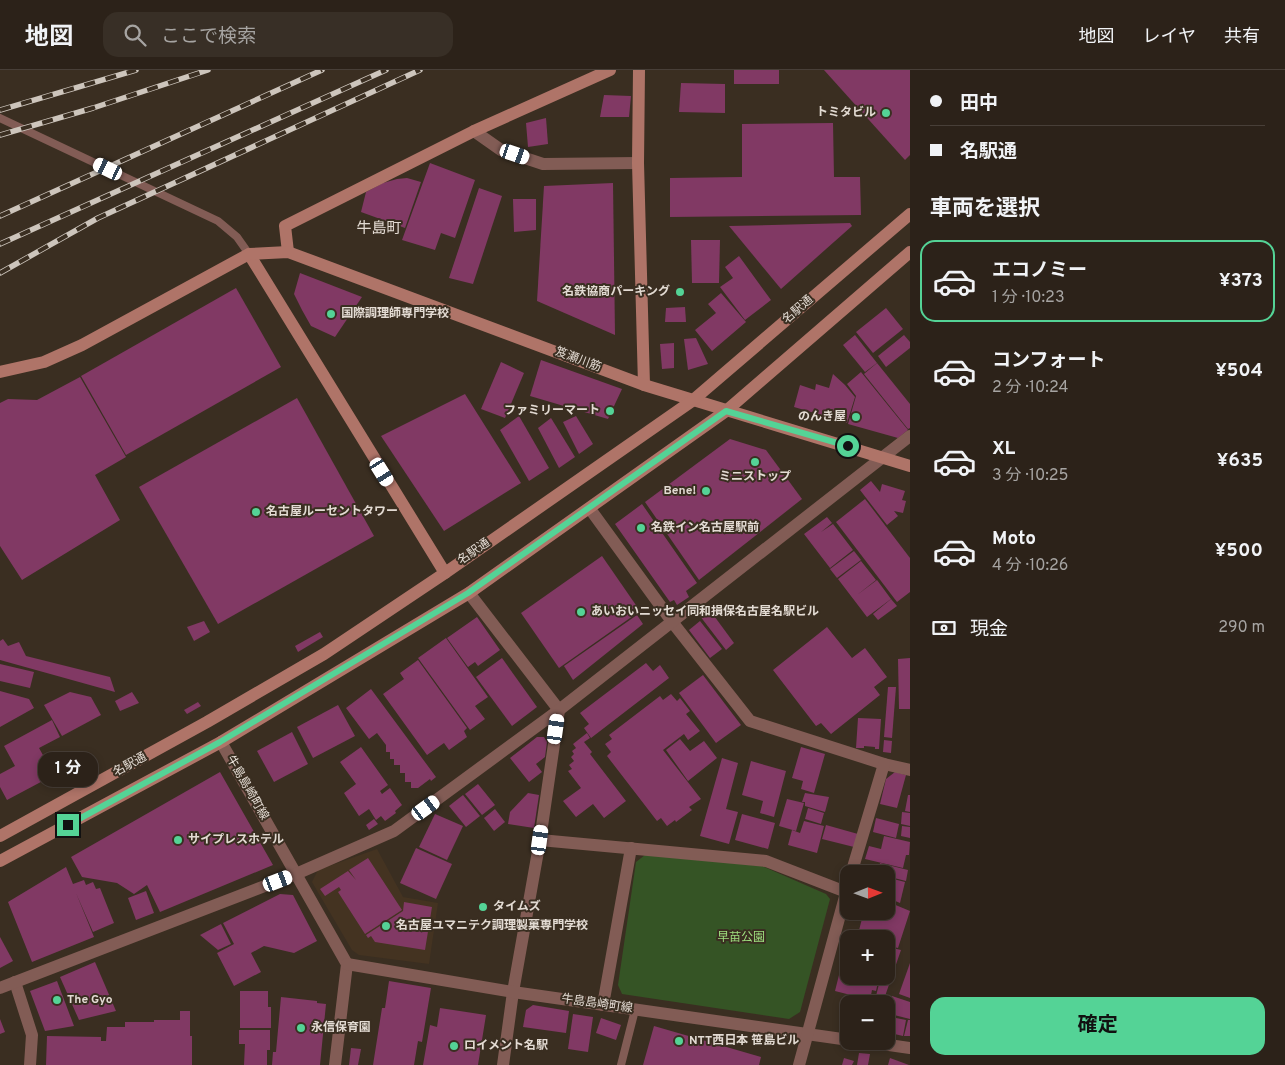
<!DOCTYPE html>
<html lang="ja">
<meta charset="utf-8">
<style>
:root{--surface:#2c2219;--page:#382f26;--text:#f1f3f6;--muted:#a6a4a2;--line:#483f38;--accent:#54d396}
body{margin:0;font-family:Overpass,"Noto Sans JP",sans-serif;background:var(--page);color:var(--text);height:100vh;display:flex;flex-direction:column;font-size:19px;white-space:nowrap}
*{box-sizing:border-box;margin:0}
p{font-size:16px;color:var(--muted)}
.icon{flex:none;width:28px;height:28px;fill:none;stroke:currentColor;stroke-width:2;stroke-linecap:round;stroke-linejoin:round}
.map{position:relative;flex:1;overflow:hidden}
.panel{display:flex;flex-direction:column;background:var(--surface);width:375px}
.panel>*{flex:none}
.top-card{display:grid;align-content:center;height:110px;padding:0 20px;background:var(--surface)}
.needle{width:32px;rotate:89deg}
.fabs{position:absolute;left:840px;top:795px;display:grid;gap:10px}
.fabs a{display:grid;place-items:center;width:55px;height:55px;border-radius:10px;background:var(--surface);box-shadow:0 2px 8px #0003,0 0 0 1px var(--line);font-size:25px}
.end{position:absolute;width:22px;height:22px;margin:-11px;border:6px solid #54d396;background:#111;box-shadow:0 0 0 2px #111}
.from{border-radius:50%}
.bubble{position:absolute;height:35px;border-radius:15px;background:var(--surface);box-shadow:0 2px 8px #0003,0 0 0 1px var(--line);font-size:16px;font-weight:700;line-height:35px;text-align:center}
.car{position:absolute;width:15px;height:30px;margin:-15px -8px;border-radius:6px;box-shadow:0 0 4px 1px #0007;background:linear-gradient(#fff 24%,#345 0 40%,#fff 0 76%,#345 0 86%,#fff 0)}
.top-card b{display:flex;align-items:center;gap:18px;height:48px;font-size:19px}
.top-card b+b{border-top:1px solid var(--line)}
.top-card i{width:12px;height:12px;background:var(--text)}
ul{padding:0;list-style:none}
li{display:flex;align-items:center;gap:15px;height:82px;margin:0 10px 8px;padding:0 10px;border:2px solid transparent;border-radius:15px}
li div{flex:1}
li b{display:block;font-size:19px}
li em{font-style:normal;font-weight:700}
li.active{border-color:var(--accent)}
li>.icon{width:45px;height:45px;stroke-width:1.5}
h2{padding:0 20px;font-size:22px;line-height:60px}
.pay{display:flex;align-items:center;gap:12px;height:55px;padding:0 20px;font-size:19px}
.pay p{margin-inline-start:auto}
.action{display:flex;gap:10px;margin-top:auto;padding:10px 20px}
.action a{flex:1;height:58px;border-radius:15px;background:var(--accent);color:#111;font-size:20px;font-weight:700;line-height:58px;text-align:center}
header{display:flex;align-items:center;gap:30px;box-sizing:border-box;height:70px;padding:0 25px;background:var(--surface);border-bottom:1px solid var(--line)}
header strong{font-size:24px}
nav{display:flex;gap:28px;margin-inline-start:auto;font-size:18px}
.search{width:350px;height:45px;background:var(--page);display:flex;align-items:center;gap:12px;box-sizing:border-box;padding:0 18px;border-radius:15px;color:var(--muted);font-size:19px}
main{display:flex;flex:1;min-height:0}
.map>svg:first-child{display:block}
</style>
<header>
<strong>地図</strong>
<div class="search"><svg class="icon" aria-label="search" viewBox="0 0 24 24"><circle cx="10" cy="10" r="6"/><path d="M15 15l6 6"/></svg>ここで検索</div>
<nav><a>地図</a><a>レイヤ</a><a>共有</a></nav>
</header>
<main>
<div class="map">
<svg width="910" height="995" viewBox="0 0 910 995">
<rect width="100%" height="100%" fill="#3a2e21"/>
<!-- built -->
<polygon fill="#443321" points="377,779 403,827 438,833 429,894 359,885 352,880 312,812 318,800"/>
<!-- green -->
<polygon fill="#355425" points="645,785 762,796 826,824 830,829 800,942 789,949 622,924 618,915 636,792"/>
<!-- building -->
<g fill="#813964">
<rect x="734" y="0" width="45" height="14"/>
<polygon points="824,0 910,0 910,85 905,90"/>
<polygon points="681,13 725,14 725,43 679,42"/>
<polygon points="604,25 631,26 629,47 600,47"/>
<polygon points="546,48 548,74 528,77 526,53"/>
<polygon points="833,53 834,107 860,107 861,145 670,147 670,108 742,107 742,54"/>
<polygon points="430,93 475,110 455,168 441,163 435,180 402,170"/>
<polygon points="407,108 421,112 405,158 361,142 366,122 383,113 397,109"/>
<polygon points="613,113 615,265 537,231 544,116"/>
<polygon points="479,118 502,126 473,214 449,208"/>
<polygon points="513,129 536,129 536,160 514,162"/>
<polygon points="850,153 852,156 781,219 729,156"/>
<polygon points="691,170 720,170 719,213 692,213"/>
<polygon points="739,186 771,230 745,250 720,217 733,208 725,197"/>
<polygon points="300,203 362,227 335,267 311,256 302,240 294,224"/>
<polygon points="236,218 281,297 126,385 81,306"/>
<polygon points="721,223 746,252 712,281 695,260 716,243 708,234"/>
<polygon points="685,237 686,252 665,252 666,238"/>
<polygon points="886,238 903,259 873,283 856,262"/>
<polygon points="855,265 877,293 865,302 843,275"/>
<polygon points="904,265 910,272 910,278 886,297 878,286"/>
<polygon points="696,268 708,294 688,300 684,269"/>
<polygon points="674,273 674,298 662,299 660,274"/>
<polygon points="541,290 622,319 608,349 530,326"/>
<polygon points="501,292 524,303 505,348 481,339"/>
<polygon points="877,293 910,334 910,358 908,359 864,304"/>
<polygon points="861,302 908,360 898,368 848,354 856,326 847,314"/>
<polygon points="833,304 845,315 855,327 847,353 836,350 838,343 835,349 794,337 800,315 815,320 816,314 829,318"/>
<polygon points="80,307 126,387 95,405 120,450 22,510 0,476 0,333 8,329 37,330"/>
<polygon points="465,324 521,413 444,461 381,366"/>
<polygon points="297,328 374,466 218,554 139,417"/>
<polygon points="519,346 549,398 529,411 500,360"/>
<polygon points="576,346 593,374 579,384 563,352"/>
<polygon points="551,348 575,387 559,398 538,358"/>
<polygon points="730,369 766,380 802,429 699,510 645,432"/>
<polygon points="871,411 880,422 882,414 905,421 902,430 906,431 903,443 894,441 898,446 887,455 860,420"/>
<polygon points="865,429 910,488 910,522 897,532 836,452"/>
<polygon points="642,434 697,513 686,521 689,527 677,535 674,530 670,532 615,454"/>
<polygon points="827,447 832,453 821,462 833,454 853,480 830,498 804,464"/>
<polygon points="854,481 861,490 837,508 830,499"/>
<polygon points="602,486 640,541 559,598 521,543"/>
<polygon points="861,491 876,510 857,525 877,510 891,529 867,547 838,509"/>
<polygon points="891,529 897,536 878,550 873,544"/>
<polygon points="709,539 734,573 726,580 700,546"/>
<polygon points="637,545 643,554 573,610 564,596"/>
<polygon points="477,547 500,580 478,596 475,592 468,597 447,568"/>
<polygon points="204,551 210,562 194,571 187,557"/>
<polygon points="700,551 722,579 710,588 689,560"/>
<polygon points="827,557 852,588 865,578 887,607 874,617 880,625 831,664 821,653 816,656 773,600"/>
<polygon points="320,562 323,567 298,582 295,576"/>
<polygon points="446,568 488,627 475,636 485,649 470,660 418,588"/>
<polygon points="3,569 8,576 19,572 26,586 110,607 115,622 0,590 0,571"/>
<polygon points="502,588 537,637 512,656 476,607"/>
<polygon points="910,588 910,639 899,639 898,589"/>
<polygon points="418,590 467,658 464,661 467,667 449,680 444,673 427,685 383,624 404,609 400,603"/>
<polygon points="646,593 653,601 660,595 669,608 591,668 584,658 589,654 580,643"/>
<polygon points="0,594 34,602 30,618 0,611"/>
<polygon points="703,605 741,655 716,673 679,623"/>
<polygon points="888,617 896,617 892,668 884,667"/>
<polygon points="371,619 436,707 431,711 430,709 418,718 411,718 411,712 405,712 405,703 400,703 400,695 394,695 394,689 390,689 390,682 386,682 386,675 377,663 369,669 346,638"/>
<polygon points="0,621 29,629 34,638 0,657"/>
<polygon points="70,622 91,627 101,645 62,666 44,635"/>
<polygon points="132,622 139,633 120,641 115,631"/>
<polygon points="671,624 677,631 680,628 690,641 686,644 700,661 688,670 684,664 663,680 701,729 689,737 692,740 676,752 675,750 667,756 661,748 657,751 607,686 611,682 605,674 612,669 609,665 660,626 663,630"/>
<polygon points="198,632 201,636 187,644 184,640"/>
<polygon points="338,635 355,666 313,688 297,657"/>
<polygon points="858,648 881,649 879,679 875,679 875,677 864,676 864,678 856,678"/>
<polygon points="52,650 60,667 39,678 54,705 7,730 0,717 0,704 15,696 4,676"/>
<polygon points="292,662 308,694 274,712 257,681"/>
<polygon points="587,663 590,668 584,672 592,682 590,684 626,731 604,748 593,734 576,747 563,731 581,718 568,701 572,699 569,695 574,691 571,687 574,684 572,681 576,678 573,674"/>
<polygon points="537,667 544,667 547,672 545,687 536,694 542,702 529,712 510,688"/>
<polygon points="680,669 690,681 704,671 717,688 688,711 666,680"/>
<polygon points="884,670 892,671 891,683 883,682"/>
<polygon points="361,677 388,715 380,721 382,724 390,718 402,735 395,741 396,743 385,751 381,746 376,750 369,739 359,746 344,723 356,714 340,692"/>
<polygon points="801,677 825,684 814,723 801,719 803,711 792,708"/>
<polygon points="722,688 738,693 726,739 738,742 729,774 700,766"/>
<polygon points="751,691 786,701 774,747 760,743 763,731 742,725"/>
<polygon points="220,702 273,795 160,842 147,815 134,824 117,813 82,807 71,787"/>
<polygon points="895,702 906,705 897,738 880,734 886,709"/>
<polygon points="478,714 495,735 482,745 465,724"/>
<polygon points="528,723 539,725 534,758 508,754 510,742"/>
<polygon points="805,723 829,727 825,742 805,736 805,732 802,732"/>
<polygon points="463,725 480,746 466,757 449,736"/>
<polygon points="908,725 910,725 910,742 905,741"/>
<polygon points="787,729 804,733 796,761 779,756"/>
<polygon points="808,738 824,743 821,754 805,749"/>
<polygon points="495,739 505,752 494,761 484,748"/>
<polygon points="902,742 910,743 910,756 901,754"/>
<polygon points="435,744 463,756 447,790 419,777"/>
<polygon points="742,744 775,753 768,779 735,770"/>
<polygon points="876,748 899,754 896,768 873,762"/>
<polygon points="374,749 378,754 369,760 366,755"/>
<polygon points="804,751 824,756 817,783 788,775 792,760 800,763"/>
<polygon points="826,755 858,764 854,777 822,769"/>
<polygon points="902,756 910,757 910,768 901,766"/>
<polygon points="884,766 910,772 909,785 906,785 903,798 865,789 869,776 881,779"/>
<polygon points="416,778 452,794 436,829 400,813"/>
<polygon points="368,788 402,840 365,864 338,822 341,820 339,817 325,826 320,819 348,801 356,810 349,800"/>
<polygon points="880,793 908,800 906,811 886,806 886,804 878,804"/>
<polygon points="66,797 73,814 84,810 86,815 93,812 96,819 100,818 114,853 93,862 76,823 94,867 32,892 8,832"/>
<polygon points="886,807 905,812 900,833 886,827"/>
<polygon points="146,821 154,843 136,850 128,828"/>
<polygon points="280,824 293,825 317,871 294,883 264,876 251,883 261,902 234,916 217,883 234,874 223,853"/>
<polygon points="886,831 910,841 898,878 886,875 886,869 857,868 864,841 886,841"/>
<polygon points="404,832 432,837 425,880 375,872 371,866 368,868 366,865 403,841"/>
<polygon points="221,854 231,874 218,880 200,865"/>
<polygon points="0,867 13,891 0,898"/>
<polygon points="848,869 849,906 876,906 875,911 878,912 876,921 872,920 870,930 835,921"/>
<polygon points="888,877 901,880 883,932 875,930 881,906 886,906 886,884"/>
<polygon points="95,892 116,941 79,950 60,907"/>
<polygon points="910,893 910,928 899,924"/>
<polygon points="57,911 74,956 45,961 30,921"/>
<polygon points="389,911 431,918 422,972 418,971 414,995 373,995 382,938 385,938"/>
<polygon points="240,921 268,921 268,937 271,937 271,958 240,958"/>
<polygon points="892,926 910,932 910,949 886,943"/>
<polygon points="281,927 317,931 317,933 326,934 320,995 272,995 273,982 276,982"/>
<polygon points="533,935 569,941 566,963 523,957 526,940"/>
<polygon points="440,938 486,945 478,995 423,995 430,955 437,957"/>
<polygon points="180,941 190,941 190,966 192,966 192,995 46,995 47,966 101,967 101,971 106,971 107,957 125,957 125,952 154,952 154,950 180,950"/>
<polygon points="573,944 593,947 588,982 568,979"/>
<polygon points="886,946 906,950 903,966 886,962"/>
<polygon points="601,948 621,955 616,970 596,963"/>
<polygon points="0,949 5,962 0,964"/>
<polygon points="908,950 910,950 910,966 904,966"/>
<polygon points="654,956 761,987 759,995 643,995"/>
<polygon points="239,960 270,960 270,980 267,980 267,995 244,995 245,974 239,974"/>
<polygon points="351,978 361,979 358,995 349,995"/>
<polygon points="859,983 870,984 868,995 857,995"/>
<polygon points="844,988 854,991 852,995 842,995"/>
<polygon points="890,988 909,995 888,995"/>
</g>
<g fill="none" stroke-linecap="round" stroke-linejoin="round">
<!-- lane -->
<g stroke="#825c55" stroke-width="8">
<polyline points="0,48 218,151 237,167 249,184"/>
<polyline points="621,995 635,940"/>
</g>
<!-- street -->
<g stroke="#825c55" stroke-width="12">
<polyline points="474,61 501,80 543,94 638,93"/>
<polyline points="590,439 673,553 750,651 884,694 910,700"/>
<polyline points="469,523 559,640 540,770 513,922 503,995"/>
<polyline points="221,672 347,894 335,995"/>
<polyline points="540,770 766,791 846,822"/>
<polyline points="851,804 884,694"/>
<polyline points="347,894 513,922 849,970"/>
<polyline points="15,912 32,965 30,995"/>
<polyline points="0,918 296,804 394,761 559,640 910,366"/>
<polyline points="603,935 631,778"/>
<polyline points="861,971 910,978"/>
<polyline points="799,995 849,812"/>
</g>
<!-- secondary -->
<g stroke="#af7468" stroke-width="12">
<polyline points="639,0 638,93 644,315"/>
<polyline points="288,182 285,156 474,61 610,0"/>
<polyline points="249,184 445,503"/>
<polyline points="0,302 44,292 82,275 249,184 288,182 644,315 910,396"/>
<polyline points="0,766 207,652 324,584 445,503 692,331 910,144"/>
<polyline points="0,791 221,672 469,523 726,341 910,182"/>
</g>
<!-- rail casing -->
<g stroke="#cdc5bc" stroke-width="5.5">
<g id="rail">
<polyline points="0,40 136,0"/>
<polyline points="0,65 93,38 208,0"/>
<polyline points="0,146 322,0"/>
<polyline points="0,174 386,0"/>
<polyline points="0,203 98,148 420,0"/>
</g>
</g>
<!-- rail -->
<use href="#rail" stroke="#3a2e21" stroke-width="4" stroke-dasharray="11" stroke-linecap="butt"/>
</g>
<g fill="none" stroke-linecap="round" stroke-linejoin="round">
<!-- route -->
<polyline stroke="#54d396" stroke-width="6" points="68,755 220,672 468,523 726,341 848,376"/>
</g>
<!-- markers -->
<g fill="#54d396" stroke="#3a2e21" stroke-width="2">
<circle cx="886" cy="43" r="5"/>
<circle cx="680" cy="222" r="5"/>
<circle cx="331" cy="244" r="5"/>
<circle cx="610" cy="341" r="5"/>
<circle cx="856" cy="347" r="5"/>
<circle cx="755" cy="392" r="5"/>
<circle cx="706" cy="421" r="5"/>
<circle cx="256" cy="442" r="5"/>
<circle cx="641" cy="458" r="5"/>
<circle cx="581" cy="542" r="5"/>
<circle cx="178" cy="770" r="5"/>
<circle cx="483" cy="837" r="5"/>
<circle cx="386" cy="856" r="5"/>
<circle cx="57" cy="930" r="5"/>
<circle cx="301" cy="958" r="5"/>
<circle cx="679" cy="971" r="5"/>
<circle cx="454" cy="976" r="5"/>
</g>
<g text-anchor="middle" dominant-baseline="central" stroke-width="4" stroke-linejoin="round" paint-order="stroke">
<!-- poi labels -->
<g font-size="12" font-weight="bold" fill="#e3dbd3" stroke="#3a2e21" text-anchor="start">
<text x="876" y="43" text-anchor="end">トミタビル</text>
<text x="670" y="222" text-anchor="end">名鉄協商パーキング</text>
<text x="341" y="244">国際調理師専門学校</text>
<text x="600" y="341" text-anchor="end">ファミリーマート</text>
<text x="846" y="347" text-anchor="end">のんき屋</text>
<text x="755" y="407" text-anchor="middle">ミニストップ</text>
<text x="696" y="421" text-anchor="end">Bene!</text>
<text x="266" y="442">名古屋ルーセントタワー</text>
<text x="651" y="458">名鉄イン名古屋駅前</text>
<text x="591" y="542">あいおいニッセイ同和損保名古屋名駅ビル</text>
<text x="188" y="770">サイプレスホテル</text>
<text x="493" y="837">タイムズ</text>
<text x="396" y="856">名古屋ユマニテク調理製菓専門学校</text>
<text x="67" y="930">The Gyo</text>
<text x="311" y="958">永信保育園</text>
<text x="689" y="971">NTT西日本 笹島ビル</text>
<text x="464" y="976">ロイメント名駅</text>
</g>
<!-- street labels -->
<g font-size="12" fill="#e3dbd3" stroke="#3a2e21">
<text transform="translate(798 240) rotate(-41)">名駅通</text>
<text transform="translate(578 290) rotate(21)">笈瀬川筋</text>
<text transform="translate(474 482) rotate(-35)">名駅通</text>
<text transform="translate(130 695) rotate(-29)">名駅通</text>
<text transform="translate(247 718) rotate(60)">牛島島崎町線</text>
<text transform="translate(597 934) rotate(8)">牛島島崎町線</text>
</g>
<!-- park labels -->
<g font-size="12" fill="#9fe07f" stroke="#3a2e21">
<text x="741" y="868">早苗公園</text>
</g>
<!-- quarter labels -->
<g font-size="15" fill="#e3dbd3" stroke="#3a2e21">
<text x="379" y="159">牛島町</text>
</g>
</g>
</svg>
<div class="fabs">
<a><svg class="needle" viewBox="-14 -14 28 28"><path d="M0-13l5 13h-10z" fill="#e53935"/><path d="M0 13l5-13h-10z" fill="#a6a4a2"/></svg></a>
<a>+</a>
<a>−</a>
</div>
<i class="end from" style="left:848px;top:376px"></i>
<i class="end" style="left:68px;top:755px"></i>
<div class="bubble" style="left:38px;top:682px;width:60px">1 分</div>
<i class="car" style="left:515px;top:84px;rotate:109deg"></i>
<i class="car" style="left:108px;top:99px;rotate:296deg"></i>
<i class="car" style="left:382px;top:402px;rotate:148deg"></i>
<i class="car" style="left:556px;top:659px;rotate:8deg"></i>
<i class="car" style="left:426px;top:738px;rotate:54deg"></i>
<i class="car" style="left:540px;top:770px;rotate:8deg"></i>
<i class="car" style="left:278px;top:811px;rotate:69deg"></i>
</div>
<section class="panel">
<div class="top-card">
<b><i class="from"></i>田中</b>
<b><i></i>名駅通</b>
</div>
<h2>車両を選択</h2>
<ul>
<li class="active"><svg class="icon" aria-label="car" viewBox="0 0 24 24"><path d="M5 17H2v-5l4-1 3-4h7l3 4 3 1v5h-3M9 17h6M6 11h13"/><circle cx="7" cy="17" r="2"/><circle cx="17" cy="17" r="2"/></svg><div><b>エコノミー</b><p>1 分 · 10:23</p></div><em>¥373</em></li>
<li><svg class="icon" aria-label="car" viewBox="0 0 24 24"><path d="M5 17H2v-5l4-1 3-4h7l3 4 3 1v5h-3M9 17h6M6 11h13"/><circle cx="7" cy="17" r="2"/><circle cx="17" cy="17" r="2"/></svg><div><b>コンフォート</b><p>2 分 · 10:24</p></div><em>¥504</em></li>
<li><svg class="icon" aria-label="car" viewBox="0 0 24 24"><path d="M5 17H2v-5l4-1 3-4h7l3 4 3 1v5h-3M9 17h6M6 11h13"/><circle cx="7" cy="17" r="2"/><circle cx="17" cy="17" r="2"/></svg><div><b>XL</b><p>3 分 · 10:25</p></div><em>¥635</em></li>
<li><svg class="icon" aria-label="car" viewBox="0 0 24 24"><path d="M5 17H2v-5l4-1 3-4h7l3 4 3 1v5h-3M9 17h6M6 11h13"/><circle cx="7" cy="17" r="2"/><circle cx="17" cy="17" r="2"/></svg><div><b>Moto</b><p>4 分 · 10:26</p></div><em>¥500</em></li>
</ul>
<div class="pay"><svg class="icon" aria-label="cash" viewBox="0 0 24 24"><path d="M3 7h18v10H3z"/><circle cx="12" cy="12" r="2"/></svg>現金<p>290 m</p></div>
<div class="action"><a>確定</a></div>
</section>
</main>
